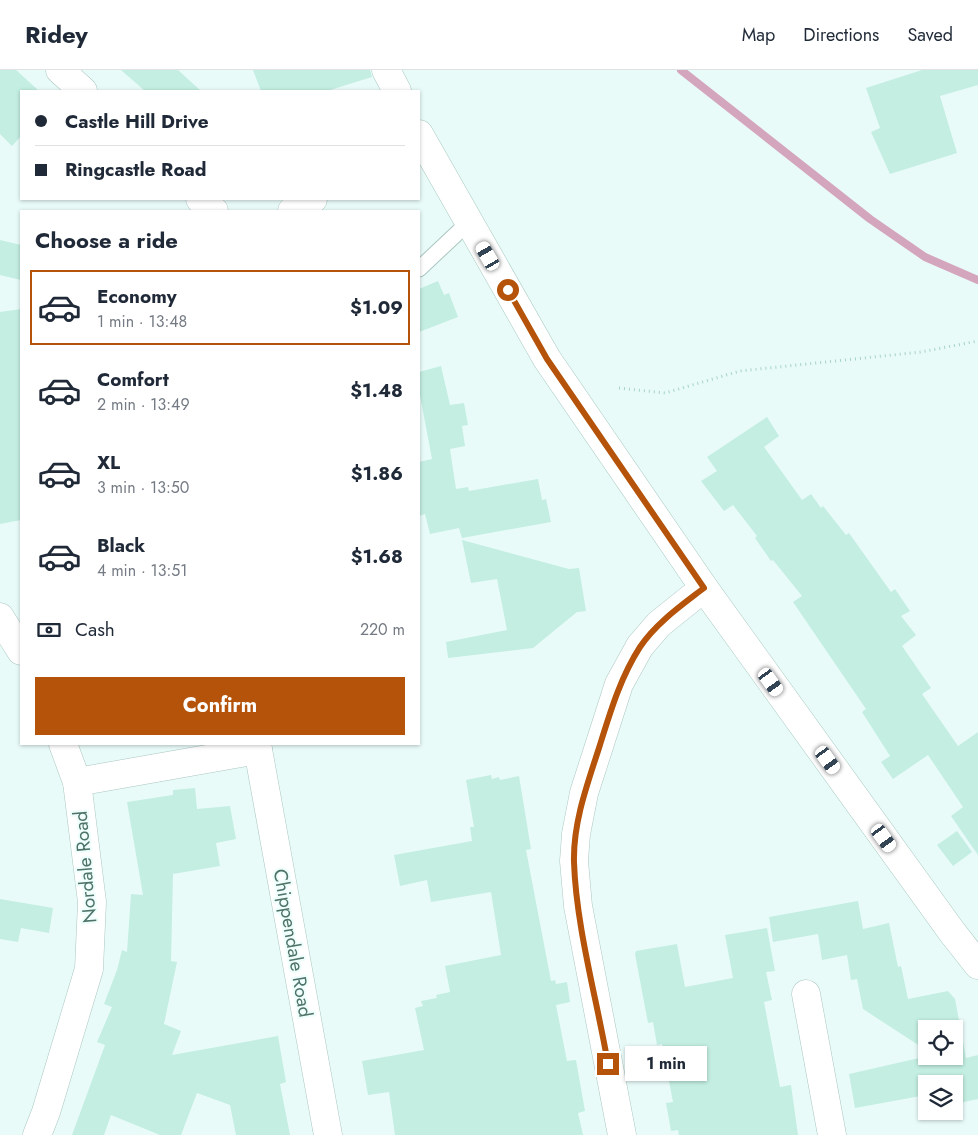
<!DOCTYPE html>
<meta charset="utf-8">
<style>
:root{--surface:#fff;--page:#f6f6f7;--text:#1f2937;--muted:#747a83;--line:#e0e1e3;--accent:#b45309}
body{margin:0;font-family:Jost,sans-serif;background:var(--page);color:var(--text);height:100vh;display:flex;flex-direction:column;font-size:19px;white-space:nowrap}
*{box-sizing:border-box;margin:0}
p{font-size:16px;color:var(--muted)}
.icon{flex:none;width:28px;height:28px;fill:none;stroke:currentColor;stroke-width:2;stroke-linecap:round;stroke-linejoin:round}
.map{position:relative;flex:1;overflow:hidden}
.details{position:absolute;left:20px;top:140px;width:400px;height:535px;display:flex;flex-direction:column;background:var(--surface);border-radius:0px;box-shadow:0 1px 4px #0004}
.details>*{flex:none}
.banner{position:absolute;left:20px;top:20px;width:400px;height:110px;border-radius:0px;box-shadow:0 1px 4px #0004;display:grid;align-content:center;height:110px;padding:0 15px;background:var(--surface)}
.fabs{position:absolute;left:918px;top:950px;display:grid;gap:10px}
.fabs a{display:grid;place-items:center;width:45px;height:45px;border-radius:0px;background:var(--surface);box-shadow:0 1px 4px #0004;font-size:25px}
.end{position:absolute;width:22px;height:22px;margin:-11px;border:6px solid #b45309;background:#fff;box-shadow:0 0 0 2px #fff}
.from{border-radius:50%}
.bubble{position:absolute;height:35px;border-radius:0px;background:var(--surface);box-shadow:0 1px 4px #0004;font-size:16px;font-weight:700;line-height:35px;text-align:center}
.car{position:absolute;width:15px;height:30px;margin:-15px -8px;border-radius:6px;box-shadow:0 0 4px 1px #0007;background:linear-gradient(#fff 24%,#345 0 40%,#fff 0 76%,#345 0 86%,#fff 0)}
.banner b{display:flex;align-items:center;gap:18px;height:48px;font-size:19px}
.banner b+b{border-top:1px solid var(--line)}
.banner i{width:12px;height:12px;background:var(--text)}
ul{padding:0;list-style:none}
li{display:flex;align-items:center;gap:15px;height:75px;margin:0 10px 8px;padding:0 5px;border:2px solid transparent;border-radius:0px}
li div{flex:1}
li b{display:block;font-size:19px}
li em{font-style:normal;font-weight:700}
li.current{border-color:var(--accent)}
li>.icon{width:45px;height:45px;stroke-width:1.5}
h2{padding:0 15px;font-size:22px;line-height:60px}
.pay{display:flex;align-items:center;gap:12px;height:55px;padding:0 15px;font-size:19px}
.pay p{margin-inline-start:auto}
.action{display:flex;gap:10px;margin-top:auto;padding:10px 15px}
.action a{flex:1;height:58px;border-radius:0px;background:var(--accent);color:#fff;font-size:20px;font-weight:700;line-height:58px;text-align:center}
header{display:flex;align-items:center;gap:30px;box-sizing:border-box;height:70px;padding:0 25px;background:var(--surface);border-bottom:1px solid var(--line)}
header strong{font-size:24px}
nav{display:flex;gap:28px;margin-inline-start:auto;font-size:18px}
.map>svg:first-child{display:block}
</style>
<header>
<strong>Ridey</strong>
<nav><a>Map</a><a>Directions</a><a>Saved</a></nav>
</header>
<div class="map">
<svg width="978" height="1065" viewBox="0 0 978 1065">
<rect width="100%" height="100%" fill="#e9fbf9"/>
<g fill="none" stroke-linecap="round" stroke-linejoin="round">
<!-- stream -->
<polyline stroke="#d4a6be" stroke-width="8" points="681,0 870,149 925,187 978,210"/>
</g>
<!-- building -->
<g fill="#c3eee1">
<polygon points="0,0 16,0 39,21 21,21 21,66 12,76 0,64"/>
<polygon points="121,0 178,0 201,21 145,21"/>
<polygon points="253,0 370,0 372,7 327,21 261,21"/>
<polygon points="922,0 978,0 978,15 940,26 957,83 890,104 871,62 880,58 866,18"/>
<polygon points="0,170 21,175 21,210 0,205"/>
<polygon points="438,211 444,225 449,223 458,247 419,262 419,219"/>
<polygon points="21,239 21,450 0,454 0,242"/>
<polygon points="441,296 450,335 464,333 468,355 462,356 465,376 450,379 456,419 468,417 469,421 538,409 542,430 546,429 551,452 462,468 459,458 430,464 425,444 419,446 419,392 432,389 419,320 419,302"/>
<polygon points="767,347 779,366 764,377 802,430 811,424 821,438 823,436 846,465 849,463 891,522 895,519 910,541 901,546 916,565 902,576 931,618 922,624 958,676 978,662 978,785 951,746 963,737 928,685 893,709 881,692 890,686 862,642 866,639 793,532 802,526 773,490 771,491 755,468 757,466 733,435 724,441 701,411 717,401 707,387"/>
<polygon points="462,470 569,499 579,498 586,541 577,542 533,578 448,588 446,572 507,560 497,509 471,513"/>
<polygon points="491,705 492,709 499,707 500,710 519,706 531,779 526,780 551,911 555,910 556,914 567,912 570,932 556,935 567,991 576,990 585,1041 578,1043 583,1065 395,1065 389,1022 368,1025 362,991 424,980 415,938 423,936 421,931 437,928 436,925 450,922 445,896 501,885 491,822 431,832 427,810 400,816 394,785 472,771 470,757 474,757 466,710"/>
<polygon points="195,718 197,739 230,736 236,769 216,773 220,796 173,804 171,891 177,892 164,954 181,961 172,985 278,966 286,1012 280,1014 290,1065 236,1065 230,1035 197,1023 181,1065 160,1065 111,1045 104,1065 72,1065 105,975 97,972 112,937 104,934 117,900 122,880 127,882 131,824 143,825 127,732 173,725 173,720"/>
<polygon points="957,761 972,782 953,796 937,775"/>
<polygon points="0,829 53,838 49,863 21,858 18,872 0,869"/>
<polygon points="858,831 863,859 889,853 898,897 901,896 908,929 948,921 955,929 966,988 978,985 978,1029 954,1034 954,1014 926,1014 926,1025 855,1038 849,1004 928,986 954,986 954,959 926,959 926,980 863,939 857,909 851,910 847,885 822,890 818,864 773,872 769,847"/>
<polygon points="767,858 775,901 766,902 772,930 764,932 780,1017 791,1015 798,1065 679,1065 678,1060 671,1061 666,1033 673,1032 662,974 657,975 653,952 648,953 635,884 636,881 677,874 685,917 733,908 725,865"/>
</g>
<g fill="none" stroke-linecap="round" stroke-linejoin="round">
<!-- lane casing -->
<g stroke="#aac7c0" stroke-width="17">
<polyline id="lane" points="419,199 469,152"/>
</g>
<!-- street casing -->
<g stroke="#aac7c0" stroke-width="29">
<g id="street">
<polyline points="60,0 83,21"/>
<polyline points="200,129 214,141"/>
<polyline points="292,141 313,129"/>
<polyline points="0,547 21,581"/>
<polyline points="257,674 328,1065"/>
<polyline points="77,712 258,680"/>
<polyline points="806,924 832,1065"/>
<polyline points="37,1065 46,1042 89,899 92,832 77,712 63,674"/>
<polyline points="622,1065 578,836 574,791 576,764 584,723 619,614 640,576 659,554 704,518"/>
</g>
</g>
<!-- secondary casing -->
<g stroke="#a8cac1" stroke-width="29">
<g id="secondary">
<polyline points="386,0 397,21"/>
<polyline points="419,64 547,289 704,518 952,862 978,895"/>
</g>
</g>
<!-- path -->
<polyline stroke="#a6d3c5" stroke-width="3" stroke-dasharray="1 4" stroke-linecap="butt" points="619,318 665,323 740,301 921,282 978,271"/>
<!-- lane -->
<use href="#lane" stroke="#fff" stroke-width="15"/>
<!-- street -->
<use href="#street" stroke="#fff" stroke-width="28"/>
<!-- secondary -->
<use href="#secondary" stroke="#fff" stroke-width="28"/>
</g>
<g fill="none" stroke-linecap="round" stroke-linejoin="round">
<!-- route -->
<path stroke="#b45309" stroke-width="6" d="M508,220L547,289L704,518C682,535 656,553 640,577C620,608 610,643 599,678C587,715 573,753 574,792C576,856 597,930 608,994"/>
</g>
<g text-anchor="middle" dominant-baseline="central" stroke-width="4.5" stroke-linejoin="round" paint-order="stroke">
<!-- street labels -->
<g font-size="19" fill="#4e7367" stroke="#effefc">
<text transform="translate(85 797) rotate(-95)">Nordale Road</text>
<text transform="translate(293 873) rotate(80)">Chippendale Road</text>
</g>
</g>
</svg>
<div class="fabs">
<a><svg class="icon" aria-label="locate" viewBox="0 0 24 24"><circle cx="12" cy="12" r="6"/><path d="M12 2v4M12 18v4M2 12h4M18 12h4"/></svg></a>
<a><svg class="icon" aria-label="layers" viewBox="0 0 24 24"><path d="M12 4l9 5-9 5-9-5zM3 14l9 5 9-5"/></svg></a>
</div>
<i class="end from" style="left:508px;top:220px"></i>
<i class="end" style="left:608px;top:994px"></i>
<div class="bubble" style="left:625px;top:976px;width:82px">1 min</div>
<i class="car" style="left:488px;top:186px;rotate:330deg"></i>
<i class="car" style="left:771px;top:612px;rotate:144deg"></i>
<i class="car" style="left:828px;top:690px;rotate:144deg"></i>
<i class="car" style="left:884px;top:768px;rotate:144deg"></i>
<div class="banner">
<b><i class="from"></i>Castle Hill Drive</b>
<b><i></i>Ringcastle Road</b>
</div>
<section class="details">
<h2>Choose a ride</h2>
<ul>
<li class="current"><svg class="icon" aria-label="car" viewBox="0 0 24 24"><path d="M5 17H2v-5l4-1 3-4h7l3 4 3 1v5h-3M9 17h6M6 11h13"/><circle cx="7" cy="17" r="2"/><circle cx="17" cy="17" r="2"/></svg><div><b>Economy</b><p>1 min · 13:48</p></div><em>$1.09</em></li>
<li><svg class="icon" aria-label="car" viewBox="0 0 24 24"><path d="M5 17H2v-5l4-1 3-4h7l3 4 3 1v5h-3M9 17h6M6 11h13"/><circle cx="7" cy="17" r="2"/><circle cx="17" cy="17" r="2"/></svg><div><b>Comfort</b><p>2 min · 13:49</p></div><em>$1.48</em></li>
<li><svg class="icon" aria-label="car" viewBox="0 0 24 24"><path d="M5 17H2v-5l4-1 3-4h7l3 4 3 1v5h-3M9 17h6M6 11h13"/><circle cx="7" cy="17" r="2"/><circle cx="17" cy="17" r="2"/></svg><div><b>XL</b><p>3 min · 13:50</p></div><em>$1.86</em></li>
<li><svg class="icon" aria-label="car" viewBox="0 0 24 24"><path d="M5 17H2v-5l4-1 3-4h7l3 4 3 1v5h-3M9 17h6M6 11h13"/><circle cx="7" cy="17" r="2"/><circle cx="17" cy="17" r="2"/></svg><div><b>Black</b><p>4 min · 13:51</p></div><em>$1.68</em></li>
</ul>
<div class="pay"><svg class="icon" aria-label="cash" viewBox="0 0 24 24"><path d="M3 7h18v10H3z"/><circle cx="12" cy="12" r="2"/></svg>Cash<p>220 m</p></div>
<div class="action"><a>Confirm</a></div>
</section>
</div>
